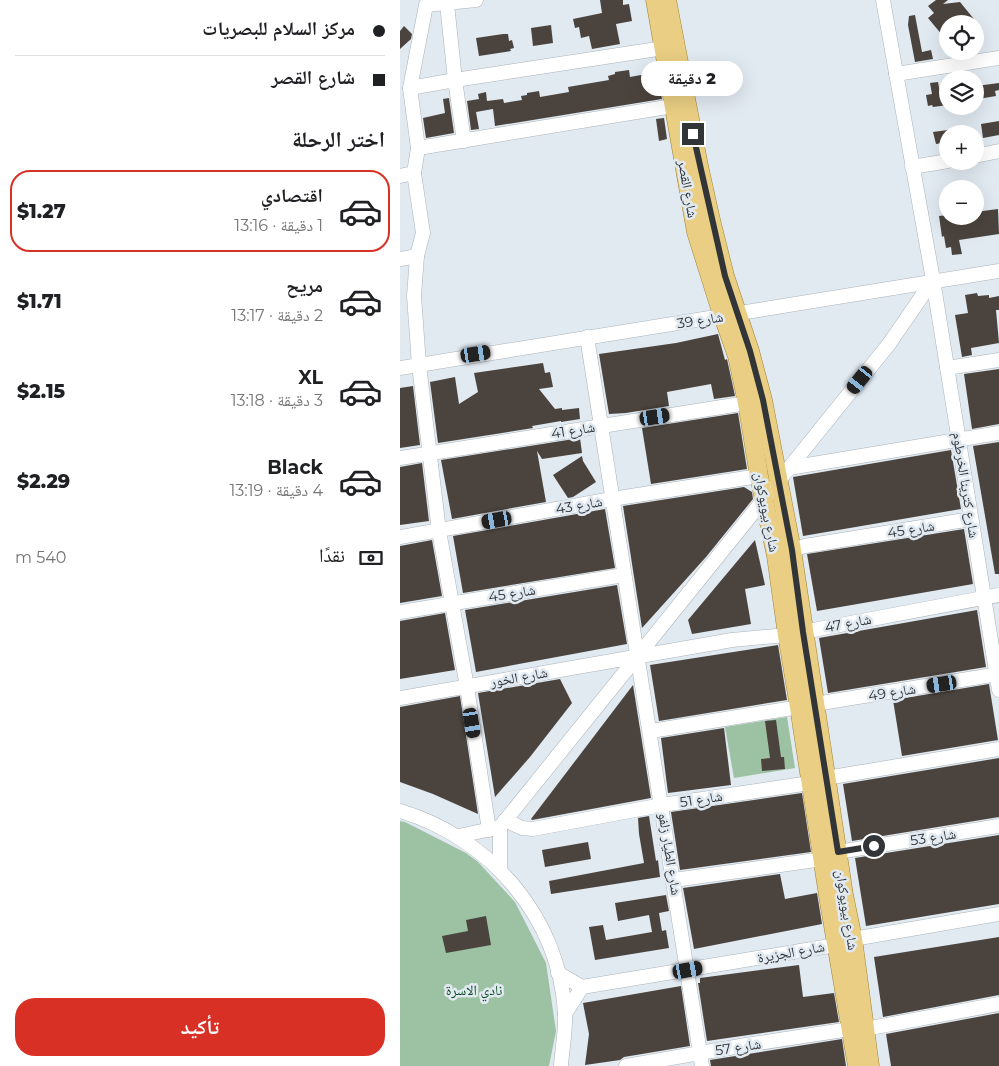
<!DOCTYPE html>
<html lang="ar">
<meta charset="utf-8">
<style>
:root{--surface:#fff;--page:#f6f6f6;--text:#202124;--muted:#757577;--line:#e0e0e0;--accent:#d93025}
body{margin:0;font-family:Montserrat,"Noto Naskh Arabic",sans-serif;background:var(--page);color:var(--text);direction:rtl;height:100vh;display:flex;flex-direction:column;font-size:19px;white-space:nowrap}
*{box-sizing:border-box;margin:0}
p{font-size:16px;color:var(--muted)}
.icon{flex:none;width:28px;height:28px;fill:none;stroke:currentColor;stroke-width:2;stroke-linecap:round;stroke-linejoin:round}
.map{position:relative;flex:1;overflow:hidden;direction:ltr}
.panel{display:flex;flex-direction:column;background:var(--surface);width:400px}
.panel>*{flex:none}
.banner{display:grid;align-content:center;height:110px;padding:0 15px;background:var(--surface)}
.controls{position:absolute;left:539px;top:15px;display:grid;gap:10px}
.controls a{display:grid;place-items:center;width:45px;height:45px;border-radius:50%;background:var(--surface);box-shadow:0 5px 20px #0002;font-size:25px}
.end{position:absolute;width:22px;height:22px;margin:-11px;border:6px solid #323538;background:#fff;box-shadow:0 0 0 2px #fff}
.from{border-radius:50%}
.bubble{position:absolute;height:35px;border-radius:18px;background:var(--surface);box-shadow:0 5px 20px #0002;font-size:16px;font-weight:800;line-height:35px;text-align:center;direction:rtl}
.car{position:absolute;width:15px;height:30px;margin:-15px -8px;border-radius:6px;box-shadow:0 0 4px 1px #0007;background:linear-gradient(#222 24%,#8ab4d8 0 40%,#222 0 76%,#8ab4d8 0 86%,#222 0)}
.banner b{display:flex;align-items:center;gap:18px;height:48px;font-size:19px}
.banner b+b{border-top:1px solid var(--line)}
.banner i{width:12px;height:12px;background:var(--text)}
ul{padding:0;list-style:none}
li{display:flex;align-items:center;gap:15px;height:82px;margin:0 10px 8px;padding:0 5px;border:2px solid transparent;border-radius:20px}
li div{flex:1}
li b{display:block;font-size:19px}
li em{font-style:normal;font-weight:800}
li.on{border-color:var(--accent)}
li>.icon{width:45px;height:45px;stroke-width:1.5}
h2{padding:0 15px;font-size:22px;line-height:60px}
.pay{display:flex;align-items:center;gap:12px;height:55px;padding:0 15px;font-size:19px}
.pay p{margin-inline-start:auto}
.cta{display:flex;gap:10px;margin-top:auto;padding:10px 15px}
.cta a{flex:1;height:58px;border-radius:20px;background:var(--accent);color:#fff;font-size:20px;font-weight:800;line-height:58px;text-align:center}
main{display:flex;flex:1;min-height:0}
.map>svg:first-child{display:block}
</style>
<main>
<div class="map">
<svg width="599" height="1066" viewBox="0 0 599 1066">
<rect width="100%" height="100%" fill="#e1e9f1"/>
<!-- green -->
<g fill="#9dc1a3">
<polygon points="387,717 395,768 334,778 325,727"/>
<polygon points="0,821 5,822 66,853 78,862 115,902 146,963 156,1031 149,1066 0,1066"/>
</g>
<!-- building -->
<g fill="#4b443e">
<polygon points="200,0 223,0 223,5 229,4 232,21 216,24 220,44 192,49 189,36 181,38 179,27 175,28 173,19 202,13"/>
<polygon points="536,0 548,0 543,4 560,2 578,24 548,24 548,42 528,18 534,13 528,6"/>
<polygon points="515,15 522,52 531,50 533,59 515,62 508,25 509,16"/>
<polygon points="151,25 153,43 133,46 131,28"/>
<polygon points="4,26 12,34 11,39 0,49 0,31"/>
<polygon points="103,34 108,34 109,41 112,40 114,48 110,49 111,51 79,56 76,38"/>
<polygon points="229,70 230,77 257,72 262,99 95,126 93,109 76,112 79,129 71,130 67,101 79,99 78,94 86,92 87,101 103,99 104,103 122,100 121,96 127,95 127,93 139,91 140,97 169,92 168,87 209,80 208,76 215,74 215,72"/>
<polygon points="538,82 540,93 548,92 548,105 533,107 532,105 528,106 526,95 532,94 530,83"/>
<polygon points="599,83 599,90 595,91 596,96 578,99 576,86"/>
<polygon points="49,98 54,133 26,138 23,118 45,113 43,99"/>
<polygon points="264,118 267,139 259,141 256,119"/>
<polygon points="599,121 599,135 583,138 581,124"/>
<polygon points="548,130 548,142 536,144 533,132"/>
<polygon points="598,209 599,234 559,240 562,254 552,255 551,247 546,248 544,236 542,237 539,216 548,215 548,216 575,216 575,212"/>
<polygon points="577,293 578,296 589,295 589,298 599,296 599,310 596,310 599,343 571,348 572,355 562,357 555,315 568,313 565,295"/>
<polygon points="318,334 325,360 327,359 335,396 314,399 311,384 267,392 269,406 226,413 209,414 199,354 276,343"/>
<polygon points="143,363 145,373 150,372 153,387 139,389 155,409 162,408 162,410 179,408 180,419 161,422 161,421 132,426 133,428 38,443 30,382 55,377 59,404 78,392 74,373"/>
<polygon points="599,369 599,424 572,429 564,374"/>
<polygon points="13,386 20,445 0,448 0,388"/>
<polygon points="338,413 347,469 251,484 242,428"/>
<polygon points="180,438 182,453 142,459 137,451 146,502 52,519 41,460"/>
<polygon points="599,442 599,574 595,574 573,446"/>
<polygon points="551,450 561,509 403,536 393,477"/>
<polygon points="182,456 183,461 196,482 173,497 168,498 153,475"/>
<polygon points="22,463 29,521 0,525 0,467"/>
<polygon points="344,487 352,492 353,499 306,557 242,628 223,506"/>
<polygon points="205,509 215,568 63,593 53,536"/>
<polygon points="564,529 573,584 417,611 407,554"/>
<polygon points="32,540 42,596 0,603 0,546"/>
<polygon points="355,540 365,585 345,589 351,624 292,634 288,620"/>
<polygon points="217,585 227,644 76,672 65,610"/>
<polygon points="577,610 586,667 428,693 419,638"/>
<polygon points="45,613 55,670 0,679 0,621"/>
<polygon points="378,645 387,700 259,721 250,665"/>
<polygon points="160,679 172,703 130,757 95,797 78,693"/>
<polygon points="589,684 598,740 502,756 493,700"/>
<polygon points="233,685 251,798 132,820 131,819"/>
<polygon points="60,696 78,814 33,794 0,782 0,707"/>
<polygon points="376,720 381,757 384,757 385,769 362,771 361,759 370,758 365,721"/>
<polygon points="324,728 331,785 268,793 261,738"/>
<polygon points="599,758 599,817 452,841 443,784"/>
<polygon points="402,793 411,852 280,870 271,812"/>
<polygon points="249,816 256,861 258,860 260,877 151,894 149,881 244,863 239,834 238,818"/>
<polygon points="599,835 599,904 466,926 455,858"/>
<polygon points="188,842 191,859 145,867 142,850"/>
<polygon points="380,874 385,899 417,893 422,924 294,949 283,888"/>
<polygon points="266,895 269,911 259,913 262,931 266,930 269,948 195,960 189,927 203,925 206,940 252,932 249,915 218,921 215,903"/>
<polygon points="86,916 91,945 46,953 42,936 68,931 66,920"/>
<polygon points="599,937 599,995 483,1017 474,957"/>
<polygon points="399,965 403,997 434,993 439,1022 307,1041 298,983 300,983 300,978"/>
<polygon points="281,986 290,1046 224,1057 220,1060 185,1065 189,1034 183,1003"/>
<polygon points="599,1013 599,1066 491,1066 486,1034"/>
<polygon points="442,1039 446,1066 311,1066 310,1060"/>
</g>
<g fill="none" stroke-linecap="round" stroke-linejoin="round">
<!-- minor casing -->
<g stroke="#abb3ba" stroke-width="15">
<g id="minor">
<polyline points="483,0 533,280 599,690"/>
<polyline points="47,4 55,80 264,48"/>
<polyline points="496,74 599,58"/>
<polyline points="10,88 26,5 76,0"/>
<polyline points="18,148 10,88 55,80 64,141"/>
<polyline points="575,156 599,151"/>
<polyline points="512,167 548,161"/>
<polyline points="14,173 23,233 17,256 14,296 19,365 39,531 67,687 89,830"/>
<polyline points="0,176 14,173 18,148 273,106"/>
<polyline points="0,259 17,256"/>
<polyline points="187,337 302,1066"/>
<polyline points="0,368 599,271"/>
<polyline points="547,368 599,360"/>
<polyline points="0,458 347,403"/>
<polyline points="389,468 599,433"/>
<polyline points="0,537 212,499 359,476"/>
<polyline points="392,550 405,546 571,519"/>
<polyline points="0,612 224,575"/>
<polyline points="0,698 332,640 387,635 599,595"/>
<polyline points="415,704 599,674"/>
<polyline points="251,731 399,707"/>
<polyline points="426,778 599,749"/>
<path d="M0,811C90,838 159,917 165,1013C166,1030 162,1049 161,1066"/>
<polyline points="105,820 122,828 133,829 262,805 410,783"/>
<polyline points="100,827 100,870"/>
<polyline points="59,836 100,827 489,344 533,280"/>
<polyline points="438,852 599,826"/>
<polyline points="274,880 423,859"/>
<polyline points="158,973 182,987 436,945 453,939 599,914"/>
<polyline points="165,1014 182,987"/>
<polyline points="465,1029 599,1004"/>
<polyline points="226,1066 346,1045 450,1029"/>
</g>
</g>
<!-- major casing -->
<g stroke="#a08433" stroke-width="19">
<g id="major">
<polyline points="255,0 296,232 319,305 337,356 347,403 359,476 376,556 387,635 399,707 429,902 457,1066"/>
<polyline points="267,0 299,166 311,220 325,276 350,351 363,400 392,550 444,895 453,939 470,1066"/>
</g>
</g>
<!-- minor -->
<use href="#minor" stroke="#fff" stroke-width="14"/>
<!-- major -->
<use href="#major" stroke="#e9ce83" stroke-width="18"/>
</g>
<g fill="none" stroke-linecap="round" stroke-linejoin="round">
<!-- route -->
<polyline stroke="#323538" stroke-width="6" points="293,134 325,276 350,351 363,400 392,550 403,632 438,852 474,846"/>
</g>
<g text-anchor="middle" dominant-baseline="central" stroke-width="5" stroke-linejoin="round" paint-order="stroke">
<!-- street labels -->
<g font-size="14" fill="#323538" stroke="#e1e9f1">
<text transform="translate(288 189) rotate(80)">شارع القصر</text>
<text transform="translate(300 320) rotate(-9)">شارع 39</text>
<text transform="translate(173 430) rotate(-9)">شارع 41</text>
<text transform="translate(566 485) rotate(81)">شارع كترينا الخرطوم</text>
<text transform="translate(179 505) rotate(-10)">شارع 43</text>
<text transform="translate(367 512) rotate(79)">شارع بيويوكوان</text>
<text transform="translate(511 529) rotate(-9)">شارع 45</text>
<text transform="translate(112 593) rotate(-9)">شارع 45</text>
<text transform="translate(448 623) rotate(-11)">شارع 47</text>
<text transform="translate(119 677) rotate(-10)">شارع الخور</text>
<text transform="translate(492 692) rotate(-9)">شارع 49</text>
<text transform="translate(301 799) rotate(-9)">شارع 51</text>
<text transform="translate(533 837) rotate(-9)">شارع 53</text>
<text transform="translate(270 854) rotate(81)">شارع الطيار زلفو</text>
<text transform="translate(447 910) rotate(81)">شارع بيويوكوان</text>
<text transform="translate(391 952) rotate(-10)">شارع الجزيرة</text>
<text transform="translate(338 1047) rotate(-9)">شارع 57</text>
</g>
<!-- park labels -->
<g font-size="14" fill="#0e4f24" stroke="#e1e9f1">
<text x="74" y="990">نادي الاسرة</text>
</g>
</g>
</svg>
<div class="controls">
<a><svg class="icon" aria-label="locate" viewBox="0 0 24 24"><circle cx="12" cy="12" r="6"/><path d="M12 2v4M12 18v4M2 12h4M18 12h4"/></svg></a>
<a><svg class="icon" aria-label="layers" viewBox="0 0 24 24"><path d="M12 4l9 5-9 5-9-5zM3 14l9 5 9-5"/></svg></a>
<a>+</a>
<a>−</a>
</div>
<i class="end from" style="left:474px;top:846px"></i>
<i class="end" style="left:293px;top:134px"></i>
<div class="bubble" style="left:241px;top:61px;width:102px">2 دقيقة</div>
<i class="car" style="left:76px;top:354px;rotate:81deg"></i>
<i class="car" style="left:460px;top:380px;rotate:219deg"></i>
<i class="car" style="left:255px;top:417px;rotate:81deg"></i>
<i class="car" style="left:97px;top:520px;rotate:260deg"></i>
<i class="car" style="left:542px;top:684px;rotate:261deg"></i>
<i class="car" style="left:72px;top:723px;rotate:171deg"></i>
<i class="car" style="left:288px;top:970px;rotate:80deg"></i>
</div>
<section class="panel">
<div class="banner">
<b><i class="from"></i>مركز السلام للبصريات</b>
<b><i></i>شارع القصر</b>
</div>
<h2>اختر الرحلة</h2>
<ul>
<li class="on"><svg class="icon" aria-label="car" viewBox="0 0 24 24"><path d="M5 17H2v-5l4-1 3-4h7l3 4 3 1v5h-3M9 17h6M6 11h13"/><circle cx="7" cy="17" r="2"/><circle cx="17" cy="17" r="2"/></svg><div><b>اقتصادي</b><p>1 دقيقة · 13:16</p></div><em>$1.27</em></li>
<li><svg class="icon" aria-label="car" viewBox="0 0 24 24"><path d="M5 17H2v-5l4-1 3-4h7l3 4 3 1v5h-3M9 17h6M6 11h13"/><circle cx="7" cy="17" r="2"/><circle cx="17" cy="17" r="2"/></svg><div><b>مريح</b><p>2 دقيقة · 13:17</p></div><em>$1.71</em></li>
<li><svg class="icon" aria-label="car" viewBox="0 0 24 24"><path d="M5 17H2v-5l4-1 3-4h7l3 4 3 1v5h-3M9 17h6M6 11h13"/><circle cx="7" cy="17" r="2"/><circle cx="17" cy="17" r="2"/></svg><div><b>XL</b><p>3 دقيقة · 13:18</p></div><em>$2.15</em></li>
<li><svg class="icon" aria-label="car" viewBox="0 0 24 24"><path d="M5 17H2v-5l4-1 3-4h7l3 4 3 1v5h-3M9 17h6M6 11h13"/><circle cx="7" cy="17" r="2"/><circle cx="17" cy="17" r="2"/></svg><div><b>Black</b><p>4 دقيقة · 13:19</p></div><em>$2.29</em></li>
</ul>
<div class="pay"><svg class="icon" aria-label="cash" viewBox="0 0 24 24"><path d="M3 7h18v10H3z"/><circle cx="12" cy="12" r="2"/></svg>نقدًا<p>540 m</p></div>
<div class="cta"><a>تأكيد</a></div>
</section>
</main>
